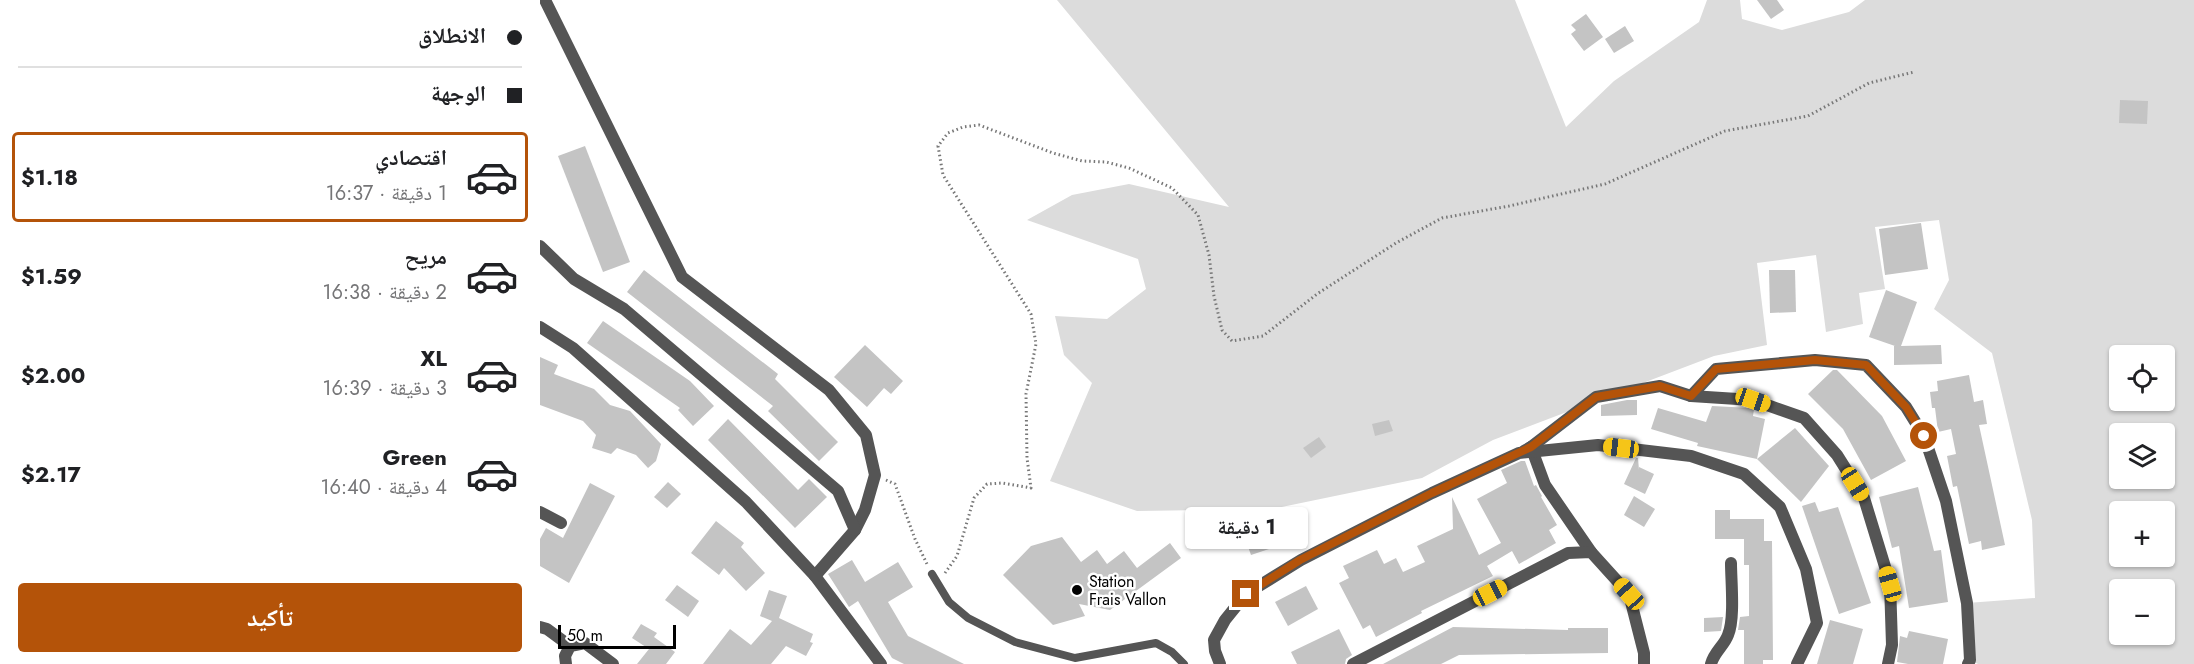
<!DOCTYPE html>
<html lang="ar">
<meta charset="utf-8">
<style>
:root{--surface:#fff;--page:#f6f6f6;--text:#202124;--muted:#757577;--line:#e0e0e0;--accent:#b45309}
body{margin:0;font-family:Jost,"Noto Naskh Arabic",sans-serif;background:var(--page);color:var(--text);direction:rtl;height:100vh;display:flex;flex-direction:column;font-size:22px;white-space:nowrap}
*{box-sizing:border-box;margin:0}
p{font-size:20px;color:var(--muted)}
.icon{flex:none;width:33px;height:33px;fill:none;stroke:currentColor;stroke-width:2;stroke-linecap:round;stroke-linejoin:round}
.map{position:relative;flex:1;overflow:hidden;direction:ltr}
.sheet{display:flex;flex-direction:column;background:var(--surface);width:540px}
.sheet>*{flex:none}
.hud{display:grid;align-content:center;height:132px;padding:0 18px;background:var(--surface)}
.buttons{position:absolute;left:1569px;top:345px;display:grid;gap:12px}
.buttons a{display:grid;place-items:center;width:66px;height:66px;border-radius:6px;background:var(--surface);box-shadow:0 2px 4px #0004;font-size:30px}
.scale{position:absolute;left:18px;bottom:15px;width:118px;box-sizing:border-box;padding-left:6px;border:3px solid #000;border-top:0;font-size:16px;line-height:21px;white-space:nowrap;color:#000;-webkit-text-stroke:4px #fff;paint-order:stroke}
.end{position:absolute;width:27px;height:27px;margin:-14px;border:8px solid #b45309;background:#fff;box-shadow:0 0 0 3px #fff}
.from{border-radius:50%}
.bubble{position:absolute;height:42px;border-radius:6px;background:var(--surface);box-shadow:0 2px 4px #0004;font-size:20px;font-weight:700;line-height:42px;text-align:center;direction:rtl}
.car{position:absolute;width:18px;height:36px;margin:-18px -9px;border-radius:8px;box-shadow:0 0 4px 2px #0007;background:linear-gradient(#f5c518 24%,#345 0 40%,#f5c518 0 76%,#345 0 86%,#f5c518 0)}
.hud b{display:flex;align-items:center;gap:21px;height:57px;font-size:22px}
.hud b+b{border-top:2px solid var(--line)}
.hud i{width:15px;height:15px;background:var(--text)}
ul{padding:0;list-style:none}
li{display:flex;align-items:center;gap:18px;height:90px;margin:0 12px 9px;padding:0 6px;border:3px solid transparent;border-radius:6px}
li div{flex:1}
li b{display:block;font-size:22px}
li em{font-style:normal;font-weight:700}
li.current{border-color:var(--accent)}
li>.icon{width:54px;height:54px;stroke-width:1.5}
.button{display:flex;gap:12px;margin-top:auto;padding:12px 18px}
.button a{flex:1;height:69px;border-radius:6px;background:var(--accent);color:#fff;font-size:24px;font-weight:700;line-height:69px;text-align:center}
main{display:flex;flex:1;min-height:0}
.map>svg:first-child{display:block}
</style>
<main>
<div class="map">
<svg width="1654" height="664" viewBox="0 0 1654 664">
<rect width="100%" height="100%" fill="#fff"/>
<!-- green -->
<path fill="#dcdcdc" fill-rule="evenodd" d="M517,0H975L1026,127L1074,81L1159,22L1167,0H1200L1202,19L1242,30L1309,12L1325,0H1654V664H1438L1430,660L1427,603L1495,598L1492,520L1452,353L1394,309L1409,280L1399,220L1335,227L1345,289L1319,293L1323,324L1286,332L1276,255L1217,263L1227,345L1174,356L953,440L882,478L732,509L597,511L510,481L552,383L524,355L515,316L567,319L606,289L598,259L487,220L532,195L589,184L689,207ZM1580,356H1624V400H1580ZM1580,434H1624V478H1580ZM1580,512H1624V556H1580ZM1580,590H1624V634H1580Z"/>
<!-- building -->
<g fill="#c4c4c4">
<polygon points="1217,0 1237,0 1244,10 1231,19"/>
<polygon points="1046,14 1063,37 1044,51 1031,34 1036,30 1031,25"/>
<polygon points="1085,26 1094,41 1074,53 1065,39"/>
<polygon points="1580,100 1608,101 1607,124 1579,123"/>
<polygon points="45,146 90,262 63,272 18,156"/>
<polygon points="1381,223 1388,269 1345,275 1339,229"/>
<polygon points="104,270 238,374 235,379 298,442 279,461 228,411 233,406 87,292"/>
<polygon points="1229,270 1255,270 1256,312 1230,313"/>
<polygon points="1346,290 1377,302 1361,346 1401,345 1402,364 1354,365 1354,346 1355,346 1329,337"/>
<polygon points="63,321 150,381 174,406 153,426 138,410 140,408 47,343"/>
<polygon points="325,345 363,381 351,394 344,388 327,407 294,377"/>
<polygon points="0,357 18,365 14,374 54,389 70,405 90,411 121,444 116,461 108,468 96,455 77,448 71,454 52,448 56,435 43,421 0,405"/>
<polygon points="1293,370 1297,370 1342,416 1366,461 1331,480 1303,429 1268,394"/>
<polygon points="1429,375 1434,402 1443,400 1447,424 1439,425 1465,545 1442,550 1441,541 1429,544 1417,486 1413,487 1407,456 1416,454 1411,429 1398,432 1395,408 1392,408 1390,392 1398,391 1397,381"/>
<polygon points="1087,400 1097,400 1097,415 1061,416 1061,405"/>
<polygon points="1172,406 1211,408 1214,409 1213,416 1225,419 1217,459 1157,446 1158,443 1111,429 1118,408 1166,422"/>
<polygon points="188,419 258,490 269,479 287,497 255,528 168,440"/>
<polygon points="849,420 853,431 835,436 832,424"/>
<polygon points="1255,428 1289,466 1261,502 1217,459"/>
<polygon points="779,437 786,447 771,458 763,448"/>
<polygon points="1096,458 1098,458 1099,470 1099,467 1114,474 1105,494 1084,484"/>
<polygon points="981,461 985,461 994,486 996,485 1002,496 1001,497 1017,525 1009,530 1016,543 979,564 972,551 947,566 953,576 881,611 882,613 836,637 830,625 823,629 799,583 809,578 803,566 837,550 844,564 856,558 863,572 885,562 877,546 913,529 912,497 939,555 961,543 937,499 967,483 961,470"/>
<polygon points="128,482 141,494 127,508 114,497"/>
<polygon points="50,483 75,496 29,583 0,566 0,539 6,528 23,538"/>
<polygon points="1378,487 1394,551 1401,550 1408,602 1369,608 1359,546 1352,548 1339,497"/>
<polygon points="1094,496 1115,509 1104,527 1084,515"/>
<polygon points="1275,502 1279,512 1298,507 1331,603 1299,614 1262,506"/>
<polygon points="1175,510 1190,510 1190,519 1224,519 1224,541 1232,541 1233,660 1223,660 1223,664 1204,664 1204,630 1198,630 1200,617 1209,616 1209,565 1204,565 1204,539 1175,539"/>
<polygon points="176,521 204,543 201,547 225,573 206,591 184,568 179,575 151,553"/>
<polygon points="727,533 732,548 711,555 706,541"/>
<polygon points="522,537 541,562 557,550 567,564 584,551 597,568 630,543 641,558 570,610 539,604 545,616 513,625 463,575 491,546"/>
<polygon points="312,560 325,582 358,562 373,587 348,602 368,636 424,664 364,664 352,658 318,601 309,607 288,574"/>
<polygon points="137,585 159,601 148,617 125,600"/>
<polygon points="766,586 778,609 748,626 735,602"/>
<polygon points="229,590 247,596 239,618 273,634 270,642 273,643 266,656 246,646 231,664 163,664 190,629 211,645 232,621 220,616"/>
<polygon points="1183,617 1181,631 1164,632 1164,618"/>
<polygon points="1290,620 1323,629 1313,664 1277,664"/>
<polygon points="101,624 117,633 114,637 135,652 126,664 97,664 109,649 92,638"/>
<polygon points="913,627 1028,630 1028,628 1068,628 1068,653 919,655 901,664 843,664"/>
<polygon points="799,629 812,655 806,659 805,664 757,664 751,652"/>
<polygon points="1369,631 1408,639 1403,664 1368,664 1357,662 1360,636 1367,638"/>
</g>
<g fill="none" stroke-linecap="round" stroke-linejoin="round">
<!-- path -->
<g stroke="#777" stroke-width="3" stroke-dasharray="1.5 3" stroke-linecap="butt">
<polyline points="346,480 355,484 375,539 387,564"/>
<polyline points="405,573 417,556 434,498 447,484 462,483 491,488 487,458 486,394 496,344 491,314 403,175 398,146 408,133 423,127 439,125 513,153 542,161 566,162 589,168 632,188 658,215 669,255 674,296 682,330 692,341 723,336 777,294 856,243 902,218 969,206 1065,184 1185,131 1268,116 1329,83 1374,72"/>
</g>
<!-- lane -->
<polyline stroke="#555" stroke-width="8" points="392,574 409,602 428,618 475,642 535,658 616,643 632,652 644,664"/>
<!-- street -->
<g stroke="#555" stroke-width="12">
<polyline points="5,0 142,277 289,390 326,435 335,475 325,510 315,530 275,576"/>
<polyline points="0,246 34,279 84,309 298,491 315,530"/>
<polyline points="0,327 33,348 206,502 275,576 341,664"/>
<polyline points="1151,396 1176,369 1275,360 1326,365 1366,407 1384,436 1406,501 1427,603 1430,660 1428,664"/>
<polyline points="991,447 1005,485 1051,552"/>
<polyline points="984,451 991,447 1056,397 1120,386 1151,396 1213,400 1264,418 1297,455 1324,498 1350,583 1352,645 1348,664"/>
<polyline points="0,512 21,523"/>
<polyline points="0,627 7,629 30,646"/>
<polyline points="26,664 25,656 30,646 45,643 73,664"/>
<polyline points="680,664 675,651 674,640 685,620 706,594 761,560 892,493 979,453 1058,445 1151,456 1204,474 1240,507 1266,569 1277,623 1257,664"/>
<polyline points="813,664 1028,553 1051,552 1089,594 1104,653 1104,664"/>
<path d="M1171,664C1174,652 1184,646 1188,635C1195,619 1191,581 1191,563"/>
</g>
</g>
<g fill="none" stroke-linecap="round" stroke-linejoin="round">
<!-- route -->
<polyline stroke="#b45309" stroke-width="8" points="706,594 760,560 892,493 991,447 1056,397 1120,386 1151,396 1176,369 1275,360 1326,365 1366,407 1384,436"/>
</g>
<!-- markers -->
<circle fill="#000" stroke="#fff" stroke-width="2" cx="537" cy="590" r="6"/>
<g text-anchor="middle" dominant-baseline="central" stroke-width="5" stroke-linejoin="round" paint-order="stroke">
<!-- poi labels -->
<g font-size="16" fill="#000" stroke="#fff" text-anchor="start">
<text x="549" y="581">Station<tspan x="549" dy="18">Frais Vallon</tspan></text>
</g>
</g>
</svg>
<div class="buttons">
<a><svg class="icon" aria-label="locate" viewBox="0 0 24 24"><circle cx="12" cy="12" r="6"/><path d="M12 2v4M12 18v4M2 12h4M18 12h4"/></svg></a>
<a><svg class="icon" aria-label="layers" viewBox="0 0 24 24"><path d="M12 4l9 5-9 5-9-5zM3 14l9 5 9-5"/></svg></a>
<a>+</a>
<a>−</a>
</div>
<div class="scale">50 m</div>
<i class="end from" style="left:1384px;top:436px"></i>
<i class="end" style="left:706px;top:594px"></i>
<div class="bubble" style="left:645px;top:507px;width:123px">1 دقيقة</div>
<i class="car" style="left:1213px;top:400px;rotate:109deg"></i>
<i class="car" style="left:1081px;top:448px;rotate:277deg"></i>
<i class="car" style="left:1315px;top:484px;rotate:148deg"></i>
<i class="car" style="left:1350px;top:584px;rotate:344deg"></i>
<i class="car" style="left:950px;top:593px;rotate:63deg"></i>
<i class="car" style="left:1089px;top:594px;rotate:318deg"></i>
</div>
<section class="sheet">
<div class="hud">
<b><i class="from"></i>الانطلاق</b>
<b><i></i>الوجهة</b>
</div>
<ul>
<li class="current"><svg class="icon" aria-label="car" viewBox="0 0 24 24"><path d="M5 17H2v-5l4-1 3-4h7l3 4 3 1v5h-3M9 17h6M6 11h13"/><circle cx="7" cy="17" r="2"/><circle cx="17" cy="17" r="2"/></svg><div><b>اقتصادي</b><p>1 دقيقة · 16:37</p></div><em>$1.18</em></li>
<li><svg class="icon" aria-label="car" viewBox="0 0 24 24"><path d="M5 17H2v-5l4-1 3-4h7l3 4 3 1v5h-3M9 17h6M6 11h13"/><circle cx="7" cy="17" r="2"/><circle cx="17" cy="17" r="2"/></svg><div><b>مريح</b><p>2 دقيقة · 16:38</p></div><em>$1.59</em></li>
<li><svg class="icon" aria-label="car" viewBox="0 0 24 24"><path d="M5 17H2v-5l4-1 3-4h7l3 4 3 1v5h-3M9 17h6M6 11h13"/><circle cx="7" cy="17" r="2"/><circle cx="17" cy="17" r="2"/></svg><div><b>XL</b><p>3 دقيقة · 16:39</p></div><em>$2.00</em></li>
<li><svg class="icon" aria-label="car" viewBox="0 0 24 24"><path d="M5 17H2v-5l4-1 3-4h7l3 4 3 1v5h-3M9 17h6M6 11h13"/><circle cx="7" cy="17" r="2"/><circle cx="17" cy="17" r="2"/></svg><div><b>Green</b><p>4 دقيقة · 16:40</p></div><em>$2.17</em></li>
</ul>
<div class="button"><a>تأكيد</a></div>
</section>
</main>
